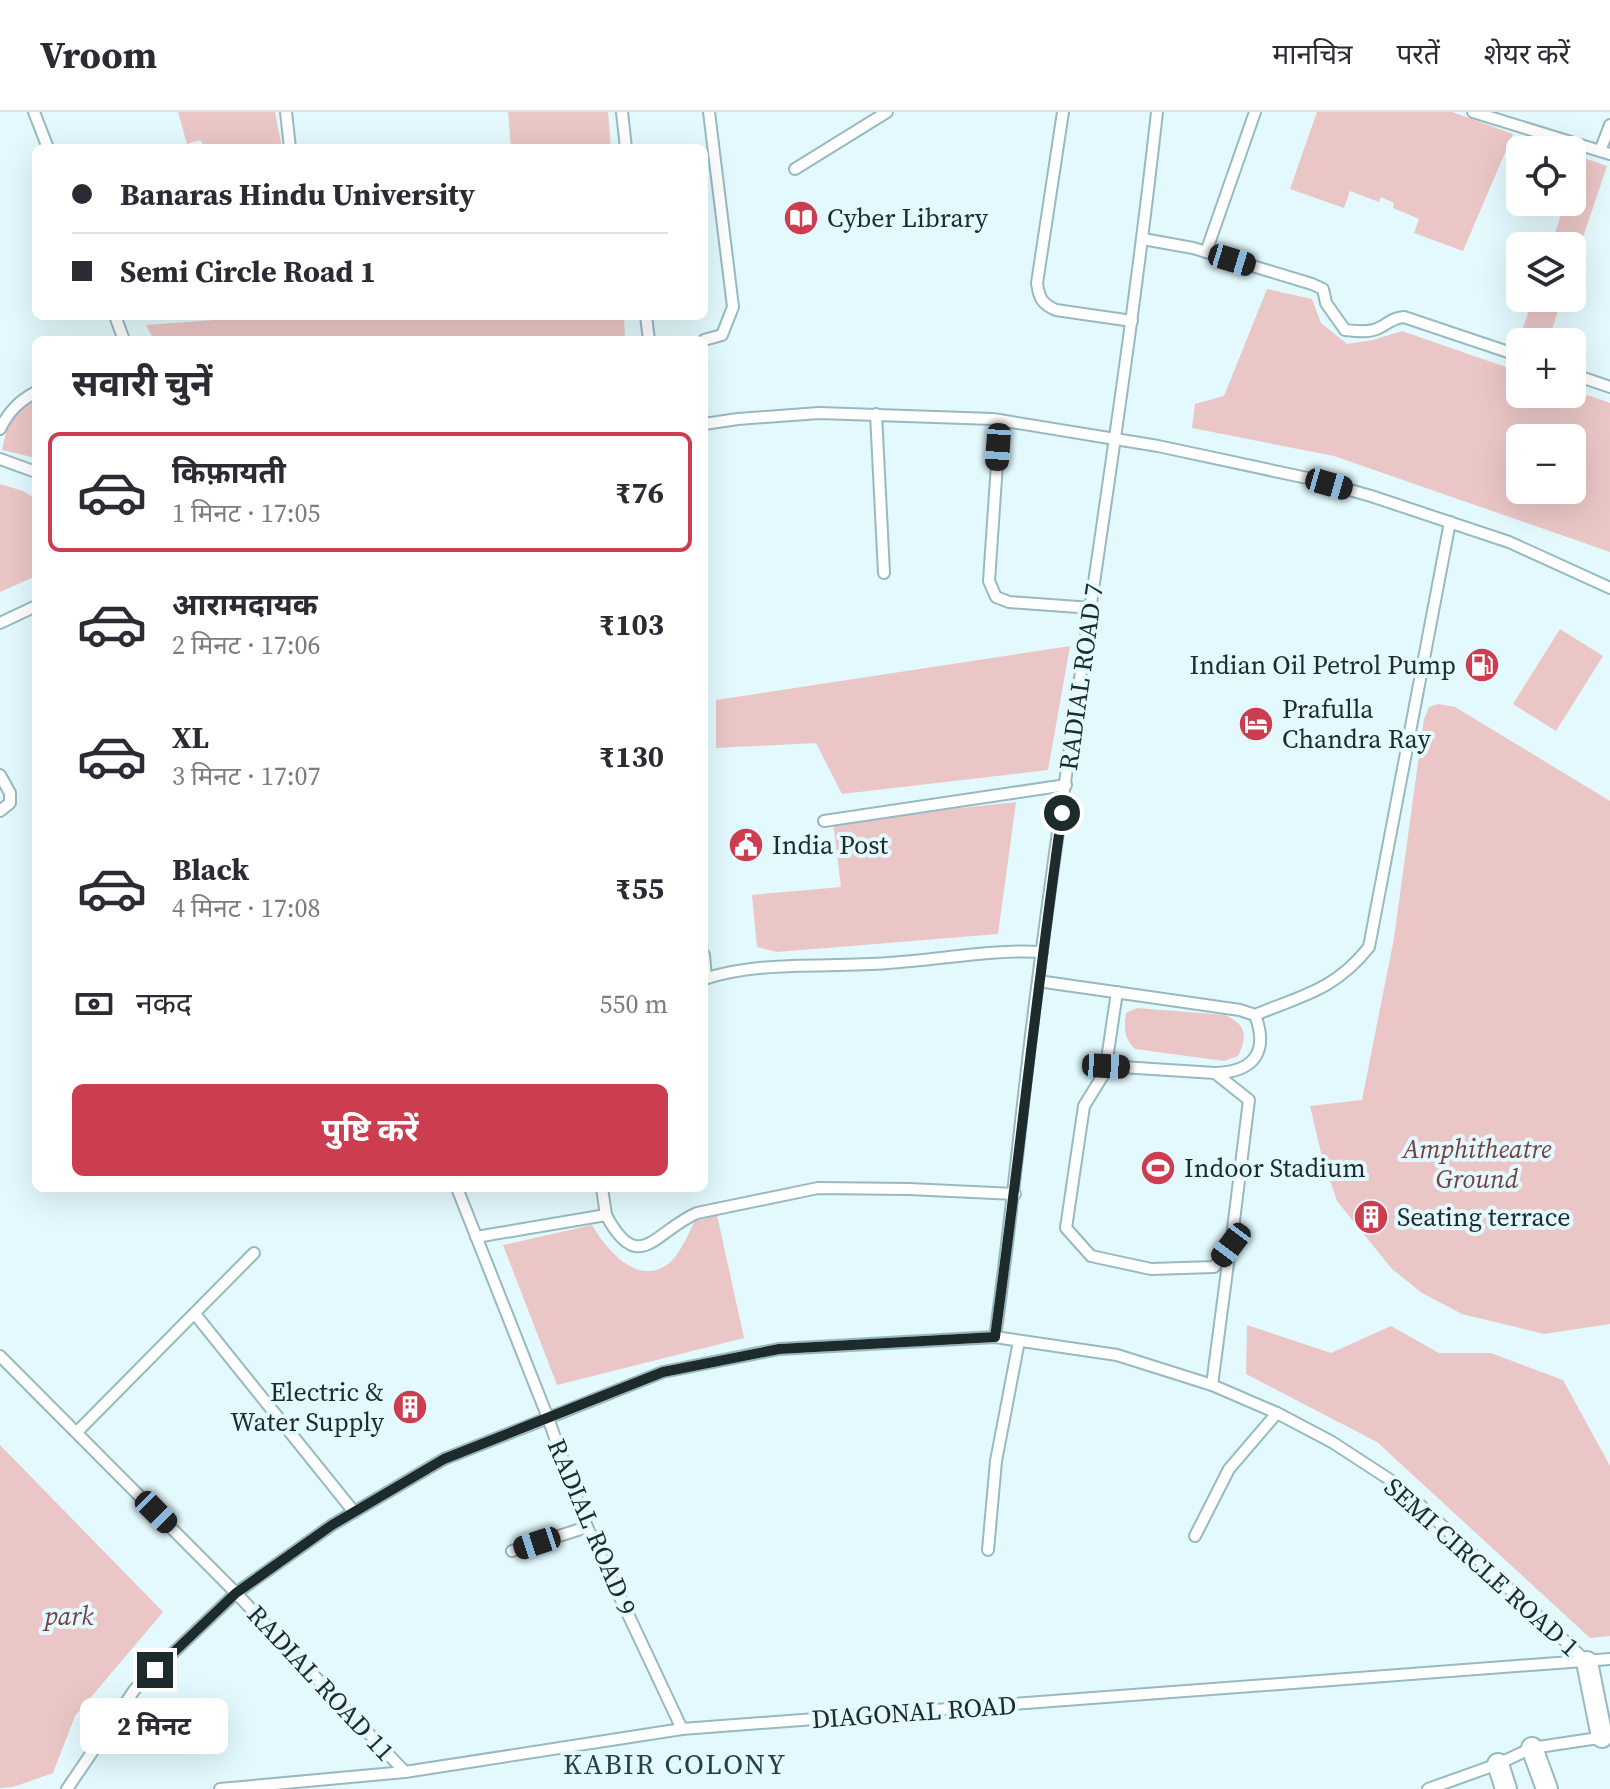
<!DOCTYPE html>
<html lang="hi">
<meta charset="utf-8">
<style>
:root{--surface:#fff;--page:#f7f7f7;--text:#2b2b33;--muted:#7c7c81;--line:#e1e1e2;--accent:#cd3d50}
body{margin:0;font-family:"Source Serif 4","Noto Sans Devanagari",serif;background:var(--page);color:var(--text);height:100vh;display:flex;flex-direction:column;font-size:30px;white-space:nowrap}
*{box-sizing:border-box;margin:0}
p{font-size:26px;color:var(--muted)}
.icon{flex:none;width:44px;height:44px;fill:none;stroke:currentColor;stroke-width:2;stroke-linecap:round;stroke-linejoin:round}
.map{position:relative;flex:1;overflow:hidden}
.panel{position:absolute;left:32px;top:224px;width:676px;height:856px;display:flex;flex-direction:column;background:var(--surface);border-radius:12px;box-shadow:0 8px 32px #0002}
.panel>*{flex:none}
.banner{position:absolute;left:32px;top:32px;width:676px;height:176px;border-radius:12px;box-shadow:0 8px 32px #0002;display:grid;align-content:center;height:176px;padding:0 40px;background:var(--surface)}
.controls{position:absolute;left:1506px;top:24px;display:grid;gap:16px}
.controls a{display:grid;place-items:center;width:80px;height:80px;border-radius:12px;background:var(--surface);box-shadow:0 8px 32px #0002;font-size:40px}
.end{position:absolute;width:36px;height:36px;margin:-18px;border:10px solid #1d2b2d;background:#fff;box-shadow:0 0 0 4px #fff}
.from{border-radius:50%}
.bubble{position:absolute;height:56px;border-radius:12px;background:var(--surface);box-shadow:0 8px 32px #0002;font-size:26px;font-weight:700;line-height:56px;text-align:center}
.car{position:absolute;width:24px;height:48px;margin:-24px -12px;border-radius:10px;box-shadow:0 0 6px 2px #0007;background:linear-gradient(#222 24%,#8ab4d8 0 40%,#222 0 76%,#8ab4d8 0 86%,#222 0)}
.banner b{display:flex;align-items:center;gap:28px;height:76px;font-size:30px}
.banner b+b{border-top:2px solid var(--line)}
.banner i{width:20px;height:20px;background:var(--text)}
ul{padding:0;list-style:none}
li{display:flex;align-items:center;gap:24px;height:120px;margin:0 16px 12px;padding:0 24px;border:4px solid transparent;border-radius:12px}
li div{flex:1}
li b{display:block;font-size:30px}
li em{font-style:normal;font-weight:700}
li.current{border-color:var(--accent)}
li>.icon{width:72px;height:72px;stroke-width:1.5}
h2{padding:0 40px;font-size:36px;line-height:96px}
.pay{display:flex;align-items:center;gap:20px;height:88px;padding:0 40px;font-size:30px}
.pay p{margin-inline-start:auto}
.action{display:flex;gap:16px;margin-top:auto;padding:16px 40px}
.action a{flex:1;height:92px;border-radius:12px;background:var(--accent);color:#fff;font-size:32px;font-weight:700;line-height:92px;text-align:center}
header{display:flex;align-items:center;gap:48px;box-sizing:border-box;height:112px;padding:0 40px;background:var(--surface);border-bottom:2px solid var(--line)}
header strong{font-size:38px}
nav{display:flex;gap:44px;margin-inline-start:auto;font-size:28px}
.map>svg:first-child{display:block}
</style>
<header>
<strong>Vroom</strong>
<nav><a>मानचित्र</a><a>परतें</a><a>शेयर करें</a></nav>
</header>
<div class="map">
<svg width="1610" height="1677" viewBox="0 0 1610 1677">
<rect width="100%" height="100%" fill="#e3f9fd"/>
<!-- green -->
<g fill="#ebc6c6" fill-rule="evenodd">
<polygon points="178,0 275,0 282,36 205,36 200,28 187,32"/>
<polygon points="508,0 608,0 611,36 511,36"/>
<polygon points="1317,0 1452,0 1513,22 1463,139 1414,121 1419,107 1393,96 1394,91 1381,85 1379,90 1350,79 1344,96 1290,77"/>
<polygon points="1581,45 1607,54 1572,158 1572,134 1551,134 1565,90 1572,90 1572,71"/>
<path d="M1267,177L1312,187L1321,211L1347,232L1373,228L1402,219L1520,260V282H1572V278L1610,291V440L1334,344L1192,316L1195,292L1224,284ZM1520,326H1572V378H1520Z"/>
<polygon points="1533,186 1562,186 1548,230 1520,231 1518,231"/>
<polygon points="269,204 624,204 625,228 154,228 146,213"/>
<polygon points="36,288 36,346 2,338 10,304"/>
<polygon points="0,372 23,379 36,387 36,464 0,480"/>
<polygon points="1560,517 1603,544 1556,619 1513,592"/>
<polygon points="1070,534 1048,658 842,682 816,631 716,636 716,588"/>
<polygon points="1439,592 1455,595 1610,689 1610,1212 1544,1222 1462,1202 1422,1181 1392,1157 1337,1089 1322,1045 1310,994 1362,988 1394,826 1424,607 1429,595"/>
<polygon points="1016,690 998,822 777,840 757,835 752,783 841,775 833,710"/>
<path d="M1137,896L1225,903C1246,913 1248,923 1238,944L1224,949L1135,937C1124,926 1124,917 1126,901Z"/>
<path d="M717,1103L744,1226L557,1273L503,1133L592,1113C606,1137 637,1175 668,1152C680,1143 688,1122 695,1109Z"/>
<polygon points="1247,1213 1331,1241 1391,1214 1439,1241 1491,1241 1563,1268 1610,1354 1610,1524 1590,1526 1377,1330 1246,1262"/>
<polygon points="0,1333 163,1500 75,1604 53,1661 13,1675 0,1676"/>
</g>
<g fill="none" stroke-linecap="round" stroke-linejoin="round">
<!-- service casing -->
<g stroke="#97bac0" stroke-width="14">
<g id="service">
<polyline points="34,0 48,36"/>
<polyline points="286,0 290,36"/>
<polyline points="622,0 626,36"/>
<path d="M1063,0L1037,171C1039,186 1042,192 1056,198L1132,209"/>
<polyline points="1473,0 1600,39"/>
<polyline points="1610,13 1600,39 1610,42"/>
<polyline points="795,57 887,0"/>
<path d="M1143,127L1193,136L1312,172L1323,177L1326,191L1345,218C1356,219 1369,221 1379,216C1389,211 1392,206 1404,205L1520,244"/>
<polyline points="1206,140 1255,0"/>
<polyline points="115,204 124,228"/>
<polyline points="646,204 649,228"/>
<polyline points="704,228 722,223 733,195 709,0"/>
<polyline points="1572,262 1610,275"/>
<polyline points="876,302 884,461"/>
<polyline points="1000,308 989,469 996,485 1009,490 1092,496"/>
<polyline points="704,312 738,307 819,301 993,307 1158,334 1307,366 1371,384 1509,430 1610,476"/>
<path d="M0,317C9,299 19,289 36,280"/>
<polyline points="0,347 36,360"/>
<polyline points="0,511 36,494"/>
<polyline points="0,663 10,681 10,691 0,699"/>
<polyline points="824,709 1066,673"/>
<polyline points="704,843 706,866"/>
<path d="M704,867C762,848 828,856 888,851C939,848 990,837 1042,840"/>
<path d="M1038,869L1240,898L1255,903C1303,883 1335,878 1369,835L1450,410"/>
<polyline points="1106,954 1215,961 1249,988 1231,1133 1214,1155 1151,1157 1091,1144 1066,1116 1084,994 1105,960 1106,954 1117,880"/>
<path d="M1215,961C1254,960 1269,940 1255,903"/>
<polyline points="457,1076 548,1306 587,1415 682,1617"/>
<polyline points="602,1076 606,1103"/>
<path d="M476,1125L606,1103C639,1165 655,1119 697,1101L818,1076L909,1077L1015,1082"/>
<polyline points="195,1202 354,1400"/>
<path d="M995,1225C1012,1106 1022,987 1038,868C1075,578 1125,290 1157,0"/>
<polyline points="0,1244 236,1481 405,1660"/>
<polyline points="1212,1273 1230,1136"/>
<polyline points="77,1320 254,1141"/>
<polyline points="1195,1424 1229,1357 1277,1301"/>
<polyline points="988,1438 996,1349 1019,1229"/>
<polyline points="512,1439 587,1415"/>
<polyline points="67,1677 135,1577 236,1481 332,1413 444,1347 548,1306 663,1260 779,1237 995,1225 1117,1243 1212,1273 1277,1301 1332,1330 1401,1375 1587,1550"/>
<polyline points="220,1677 405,1660 682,1617 1610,1547"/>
<polyline points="1428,1677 1498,1652 1532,1636 1605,1625"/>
</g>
</g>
<!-- minor casing -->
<g stroke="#97bac0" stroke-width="24">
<g id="minor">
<polyline points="1587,1550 1602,1625"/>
<polyline points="1532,1636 1547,1677"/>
<polyline points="1498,1652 1506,1677"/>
</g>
</g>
<!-- service -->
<use href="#service" stroke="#fff" stroke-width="10"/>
<!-- minor -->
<use href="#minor" stroke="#fff" stroke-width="20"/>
</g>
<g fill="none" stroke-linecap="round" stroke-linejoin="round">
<!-- route -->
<path stroke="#1d2b2d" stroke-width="10" d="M155,1558L236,1481L332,1413L444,1347L522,1316L663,1260L779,1237L995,1225C1019,1051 1037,875 1062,701"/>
</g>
<!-- icons -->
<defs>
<g id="library-disc" transform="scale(1.8)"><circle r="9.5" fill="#cd3d50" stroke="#e3f9fd"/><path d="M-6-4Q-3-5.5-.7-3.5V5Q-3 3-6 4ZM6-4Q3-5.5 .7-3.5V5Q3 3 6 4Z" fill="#fff"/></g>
<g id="fuel-disc" transform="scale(1.8)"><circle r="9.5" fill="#cd3d50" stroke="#e3f9fd"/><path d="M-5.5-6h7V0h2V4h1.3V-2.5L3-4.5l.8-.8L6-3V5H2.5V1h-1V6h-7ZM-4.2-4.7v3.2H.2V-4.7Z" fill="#fff"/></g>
<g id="hotel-disc" transform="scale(1.8)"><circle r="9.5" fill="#cd3d50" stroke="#e3f9fd"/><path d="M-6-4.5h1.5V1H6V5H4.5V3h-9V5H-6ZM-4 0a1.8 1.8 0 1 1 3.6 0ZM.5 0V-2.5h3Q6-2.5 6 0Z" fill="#fff"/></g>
<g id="civic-disc" transform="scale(1.8)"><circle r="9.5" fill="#cd3d50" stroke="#e3f9fd"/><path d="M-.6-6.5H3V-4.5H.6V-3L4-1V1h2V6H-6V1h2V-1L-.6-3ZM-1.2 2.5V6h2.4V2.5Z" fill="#fff"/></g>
<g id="stadium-disc" transform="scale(1.8)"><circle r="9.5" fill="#cd3d50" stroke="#e3f9fd"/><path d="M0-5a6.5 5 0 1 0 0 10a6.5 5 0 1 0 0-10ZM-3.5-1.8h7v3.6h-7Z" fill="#fff"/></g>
<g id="building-disc" transform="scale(1.8)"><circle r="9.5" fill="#cd3d50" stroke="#e3f9fd"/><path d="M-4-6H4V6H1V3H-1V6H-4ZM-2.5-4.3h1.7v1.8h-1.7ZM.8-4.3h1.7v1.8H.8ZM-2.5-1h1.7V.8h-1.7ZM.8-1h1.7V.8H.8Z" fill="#fff"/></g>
</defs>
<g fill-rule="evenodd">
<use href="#library-disc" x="801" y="106"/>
<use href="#fuel-disc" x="1482" y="553"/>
<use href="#hotel-disc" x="1256" y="612"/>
<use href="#civic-disc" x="746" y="733"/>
<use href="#stadium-disc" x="1158" y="1056"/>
<use href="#building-disc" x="1371" y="1105"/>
<use href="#building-disc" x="410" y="1295"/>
</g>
<g text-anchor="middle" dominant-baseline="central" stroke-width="8" stroke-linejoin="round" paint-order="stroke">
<!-- poi labels -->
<g font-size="26" fill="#1d2b2d" stroke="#e3f9fd" text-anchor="start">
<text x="827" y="106">Cyber Library</text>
<text x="1456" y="553" text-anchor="end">Indian Oil Petrol Pump</text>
<text x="1282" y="597">Prafulla<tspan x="1282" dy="30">Chandra Ray</tspan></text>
<text x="772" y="733">India Post</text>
<text x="1184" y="1056">Indoor Stadium</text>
<text x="1397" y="1105">Seating terrace</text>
<text x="384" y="1280" text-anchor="end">Electric &amp;<tspan x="384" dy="30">Water Supply</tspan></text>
</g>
<!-- street labels -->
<g font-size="26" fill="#1d2b2d" stroke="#e3f9fd">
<text transform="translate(1081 565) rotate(-82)">RADIAL ROAD 7</text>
<text transform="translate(592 1415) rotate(67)">RADIAL ROAD 9</text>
<text transform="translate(1482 1455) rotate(42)">SEMI CIRCLE ROAD 1</text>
<text transform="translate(321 1571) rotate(47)">RADIAL ROAD 11</text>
<text transform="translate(914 1600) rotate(-4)">DIAGONAL ROAD</text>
</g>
<!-- park labels -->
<g font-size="26" font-style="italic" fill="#743f41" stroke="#e3f9fd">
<text x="1477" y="1037">Amphitheatre<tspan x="1477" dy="30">Ground</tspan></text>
<text x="69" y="1504">park</text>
</g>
<!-- neighbourhood labels -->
<g font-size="28" letter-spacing="2" fill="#214146" stroke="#e3f9fd">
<text x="675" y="1652">KABIR COLONY</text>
</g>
</g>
</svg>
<div class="controls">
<a><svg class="icon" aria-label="locate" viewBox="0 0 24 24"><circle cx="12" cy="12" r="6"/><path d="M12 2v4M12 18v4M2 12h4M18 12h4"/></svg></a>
<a><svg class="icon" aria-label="layers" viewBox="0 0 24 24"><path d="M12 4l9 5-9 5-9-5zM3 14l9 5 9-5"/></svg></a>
<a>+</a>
<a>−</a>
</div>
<i class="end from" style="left:1062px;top:701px"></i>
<i class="end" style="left:155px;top:1558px"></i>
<div class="bubble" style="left:80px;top:1586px;width:148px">2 मिनट</div>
<i class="car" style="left:1232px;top:148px;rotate:107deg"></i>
<i class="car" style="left:998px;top:335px;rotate:184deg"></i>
<i class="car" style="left:1329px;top:372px;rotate:106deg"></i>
<i class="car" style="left:1106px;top:954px;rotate:93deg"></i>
<i class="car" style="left:1231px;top:1133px;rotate:217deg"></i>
<i class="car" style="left:156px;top:1400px;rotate:135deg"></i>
<i class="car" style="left:537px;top:1431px;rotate:252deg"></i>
<div class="banner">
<b><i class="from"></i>Banaras Hindu University</b>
<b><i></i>Semi Circle Road 1</b>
</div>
<section class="panel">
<h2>सवारी चुनें</h2>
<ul>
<li class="current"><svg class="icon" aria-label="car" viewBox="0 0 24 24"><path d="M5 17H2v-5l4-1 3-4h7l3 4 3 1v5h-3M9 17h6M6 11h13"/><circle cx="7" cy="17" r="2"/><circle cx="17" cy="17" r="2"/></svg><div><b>किफ़ायती</b><p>1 मिनट · 17:05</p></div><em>₹76</em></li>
<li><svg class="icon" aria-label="car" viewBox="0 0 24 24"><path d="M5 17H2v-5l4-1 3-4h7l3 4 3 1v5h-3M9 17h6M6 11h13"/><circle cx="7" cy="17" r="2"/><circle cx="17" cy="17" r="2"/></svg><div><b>आरामदायक</b><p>2 मिनट · 17:06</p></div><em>₹103</em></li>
<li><svg class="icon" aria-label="car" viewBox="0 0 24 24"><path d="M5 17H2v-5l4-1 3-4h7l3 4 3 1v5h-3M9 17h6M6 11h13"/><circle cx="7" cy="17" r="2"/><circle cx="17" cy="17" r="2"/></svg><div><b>XL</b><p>3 मिनट · 17:07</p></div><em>₹130</em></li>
<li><svg class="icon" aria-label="car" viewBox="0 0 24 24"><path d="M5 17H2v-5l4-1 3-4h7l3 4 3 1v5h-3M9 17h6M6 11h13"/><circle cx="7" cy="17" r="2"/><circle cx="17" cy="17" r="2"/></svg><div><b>Black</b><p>4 मिनट · 17:08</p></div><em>₹55</em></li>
</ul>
<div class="pay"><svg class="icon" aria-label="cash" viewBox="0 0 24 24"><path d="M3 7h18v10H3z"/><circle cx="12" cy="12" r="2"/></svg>नकद<p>550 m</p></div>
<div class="action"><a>पुष्टि करें</a></div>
</section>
</div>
